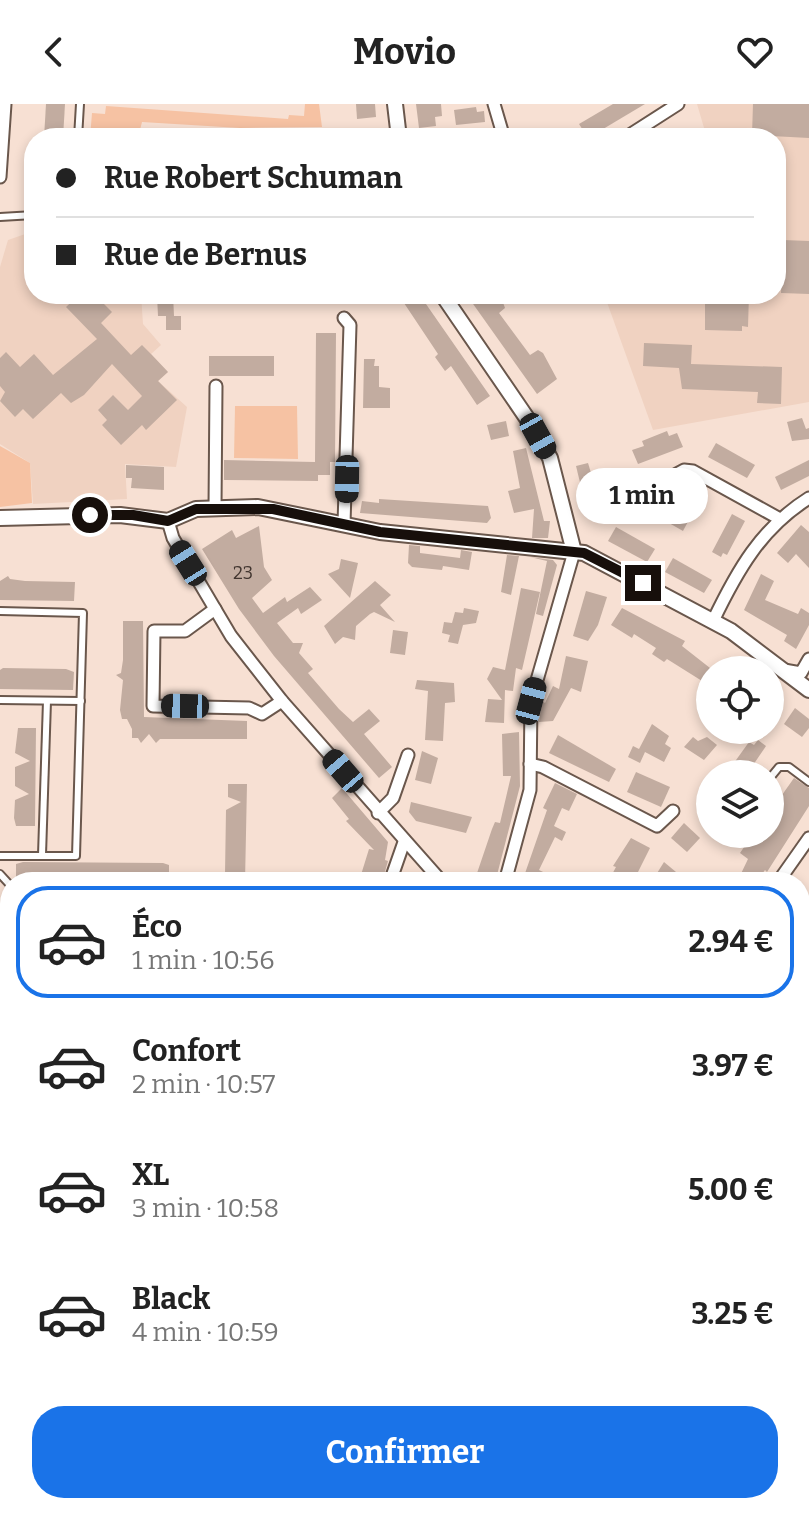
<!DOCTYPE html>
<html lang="fr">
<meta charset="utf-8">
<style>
:root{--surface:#fff;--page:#f2f2f2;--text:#222;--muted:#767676;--line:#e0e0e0;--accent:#1a73e8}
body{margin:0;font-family:Bitter,serif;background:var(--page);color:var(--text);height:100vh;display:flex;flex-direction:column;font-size:30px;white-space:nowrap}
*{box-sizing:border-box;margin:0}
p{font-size:26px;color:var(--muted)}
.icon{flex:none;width:44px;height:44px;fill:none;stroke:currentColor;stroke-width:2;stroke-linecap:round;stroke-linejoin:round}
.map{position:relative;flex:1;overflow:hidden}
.side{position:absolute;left:0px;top:768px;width:810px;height:642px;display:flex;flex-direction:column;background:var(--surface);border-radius:32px 32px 0 0;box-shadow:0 4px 12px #0003}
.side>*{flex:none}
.guide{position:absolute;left:24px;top:24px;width:762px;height:176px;border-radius:32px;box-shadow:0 4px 12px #0003;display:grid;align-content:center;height:176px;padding:0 32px;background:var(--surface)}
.fabs{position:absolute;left:696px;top:552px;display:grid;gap:16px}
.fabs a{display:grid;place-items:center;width:88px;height:88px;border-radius:50%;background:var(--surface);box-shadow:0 4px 12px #0003;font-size:40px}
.end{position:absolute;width:36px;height:36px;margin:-18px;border:10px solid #170f0b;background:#fff;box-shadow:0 0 0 4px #fff}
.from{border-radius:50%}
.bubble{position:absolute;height:56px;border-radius:28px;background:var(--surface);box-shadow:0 4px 12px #0003;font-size:26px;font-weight:700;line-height:56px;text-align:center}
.car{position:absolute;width:24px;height:48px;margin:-24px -12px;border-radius:10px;box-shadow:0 0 6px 2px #0007;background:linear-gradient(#222 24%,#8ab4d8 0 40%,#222 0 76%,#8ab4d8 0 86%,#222 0)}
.guide b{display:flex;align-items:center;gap:28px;height:76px;font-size:30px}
.guide b+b{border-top:2px solid var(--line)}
.guide i{width:20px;height:20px;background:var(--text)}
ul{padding:14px 0 0;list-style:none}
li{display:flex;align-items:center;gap:24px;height:112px;margin:0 16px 12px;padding:0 16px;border:4px solid transparent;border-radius:32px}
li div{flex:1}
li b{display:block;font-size:30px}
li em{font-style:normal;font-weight:700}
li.selected{border-color:var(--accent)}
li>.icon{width:72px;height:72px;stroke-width:1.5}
.action{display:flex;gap:16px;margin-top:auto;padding:16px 32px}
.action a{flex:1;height:92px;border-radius:32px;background:var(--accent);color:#fff;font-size:32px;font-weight:700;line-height:92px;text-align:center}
header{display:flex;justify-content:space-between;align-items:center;height:104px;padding:0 32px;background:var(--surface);font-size:36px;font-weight:700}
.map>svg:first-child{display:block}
</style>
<header><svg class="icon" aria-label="back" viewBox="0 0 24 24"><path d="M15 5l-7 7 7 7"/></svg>Movio<svg class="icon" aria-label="heart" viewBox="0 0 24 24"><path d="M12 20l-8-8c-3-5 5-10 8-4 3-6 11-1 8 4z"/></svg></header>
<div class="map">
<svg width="809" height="1409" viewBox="0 0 809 1409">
<rect width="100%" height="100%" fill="#f7e0d3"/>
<!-- built -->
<g fill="#f0d2c1">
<polygon points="697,0 809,0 809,298 653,326 604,190 776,190 776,34 707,34"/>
<polygon points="34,127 34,190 141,190 143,220 161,241 151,250 168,268 158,277 187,303 176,363 125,360 127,395 33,400 30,359 0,340 0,163 8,136"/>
<polygon points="424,1400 787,1400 809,1409 414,1409"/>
</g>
<!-- green -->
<g fill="#f6c2a3">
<polygon points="305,0 319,0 322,23 240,24 142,18 138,34 90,34 92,9 105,10 106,2 288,15 289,11 304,12"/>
<polygon points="235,302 297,302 298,355 234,354"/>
<polygon points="0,342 30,359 32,399 0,403"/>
<polygon points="449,1400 646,1400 658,1409 443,1409"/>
</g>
<!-- building -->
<g fill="#c2aca0">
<polygon points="46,0 65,0 63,34 44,34"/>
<polygon points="356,0 375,0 376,13 357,15"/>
<polygon points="416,0 441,0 442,12 435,13 436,22 419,24"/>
<polygon points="613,0 645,0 588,34 579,20"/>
<polygon points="753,0 809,0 809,34 752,31"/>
<polygon points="476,3 477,8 484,7 485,18 456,21 454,6"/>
<polygon points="783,136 809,137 809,190 781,189"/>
<polygon points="80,190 115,190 104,200 112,208 101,219 131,251 142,241 151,250 168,268 158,277 177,296 146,326 142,321 121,341 102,321 107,316 98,306 113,291 128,306 142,292 112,260 84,291 71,299 61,289 33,315 23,305 15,313 0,297 5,288 0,282 0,254 6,248 20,263 34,250 53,271 97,235 66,203"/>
<polygon points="173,190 174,212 181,212 181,226 166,226 166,212 158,212 157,191"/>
<polygon points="398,190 419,190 490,292 477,301 451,262 445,267 435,253 438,250"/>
<polygon points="466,190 489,190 492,194 500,190 505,204 499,209 530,251 538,246 543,249 557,275 537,290"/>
<polygon points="705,190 749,190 748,223 742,222 742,227 705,226"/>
<polygon points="316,229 336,229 335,358 330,358 330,371 318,371 318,377 224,376 224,356 315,358"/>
<polygon points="644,239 692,241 691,260 782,263 781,300 757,299 758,288 682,285 679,264 643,262"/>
<rect x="209" y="252" width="65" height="20"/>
<polygon points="364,255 375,255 374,262 379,262 379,283 390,284 390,304 363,304"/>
<polygon points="802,314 806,325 809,324 809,335 792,337 787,318"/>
<polygon points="506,317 509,332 491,336 487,321"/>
<polygon points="667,327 669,332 677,329 683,343 638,360 632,346 644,342 642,337"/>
<polygon points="716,339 755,361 747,374 708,353"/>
<polygon points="526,344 544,417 550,417 548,434 532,434 534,405 514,409 508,387 520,384 513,347"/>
<polygon points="809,356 809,372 781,386 775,373"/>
<polygon points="588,359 603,408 588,411 576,362"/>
<polygon points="126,361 164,363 164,386 131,384 132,374 126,374"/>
<polygon points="645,378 650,392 629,400 624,386"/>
<polygon points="688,385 701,393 683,427 669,419"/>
<polygon points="379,395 488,402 491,414 487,419 360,409 362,397 379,399"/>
<polygon points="732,410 745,417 727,451 723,449 721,453 712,448"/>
<polygon points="801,421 809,428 809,464 796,450 788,459 777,449"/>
<polygon points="259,422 264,463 272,476 252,494 263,509 285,493 287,498 310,483 322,496 301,510 298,504 277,519 293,539 303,539 299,549 313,565 308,569 339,605 353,618 369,605 380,617 364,630 392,663 379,674 274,552 239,505 202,445 232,426 236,434"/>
<polygon points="616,423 655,445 647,458 608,437"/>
<polygon points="409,441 420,442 420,449 460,454 461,446 472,448 469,466 443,462 442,466 412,463 408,459"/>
<polygon points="507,451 519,452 511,491 501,488"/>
<polygon points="530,453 553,456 557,461 543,512 536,510 547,457"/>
<polygon points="673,454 712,476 704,489 665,468"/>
<polygon points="341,455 358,459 350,494 328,470 339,465"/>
<polygon points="761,470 774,477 765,496 798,510 801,504 809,509 809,521 796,545 784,537 787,531 744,506"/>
<polygon points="8,472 10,475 25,477 75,478 74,497 0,496 0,477"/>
<polygon points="375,477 391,491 380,501 395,518 374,508 370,510 356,522 355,536 343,533 335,540 324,522"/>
<polygon points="521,484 540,488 522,566 516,564 513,587 505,586 504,619 485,618 488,595 502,596 487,575 493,563 505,566"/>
<polygon points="586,487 607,493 598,521 588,537 573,532"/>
<polygon points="464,504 479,507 476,519 463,521 458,540 448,538 450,531 442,529 444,518 452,519 455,508 463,509"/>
<polygon points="622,504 685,537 682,542 710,564 710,582 667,555 664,558 652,550 656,544 634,530 632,534 611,521"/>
<polygon points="123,517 143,517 144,613 247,617 247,635 160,635 156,639 149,630 141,639 138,634 132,634 132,625 127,615 122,615 120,606 123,576 116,571 121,569 123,556"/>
<polygon points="393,526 408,528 405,551 390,549"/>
<polygon points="566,552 588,557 581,588 571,584 553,617 539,618 542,597 545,599 553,582 559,585"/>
<polygon points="3,564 66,565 74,568 73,586 0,585 0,566"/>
<polygon points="417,576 454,579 455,598 445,599 443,637 425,636 428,587 415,585"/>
<polygon points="795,604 809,615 809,624 802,633 784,620"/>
<polygon points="652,620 669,632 665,640 671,644 664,658 645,648 640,659 628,653 633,642 641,646 639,645"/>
<polygon points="18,624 36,624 35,722 16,722 14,714 15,696 29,690 15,682 15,663 30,657 15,649"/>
<polygon points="519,628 520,682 497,771 495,778 474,778 492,725 495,718 500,719 511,672 503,672 502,630"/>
<polygon points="558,631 616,665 609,678 549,649"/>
<polygon points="693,633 698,637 707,633 717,641 704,656 684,643"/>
<polygon points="758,636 766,642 747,670 726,670 749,638 754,641"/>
<polygon points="422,647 438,654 431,680 415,676"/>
<polygon points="636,668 670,683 661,703 627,688"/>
<polygon points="794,674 809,684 809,702 767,768 765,766 756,778 737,778 748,755 740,749 753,730 770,730 770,708"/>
<polygon points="555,679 577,690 569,707 562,704 554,722 566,728 562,737 555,733 539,766 564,778 522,778 547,706 543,704"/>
<polygon points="228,680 247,680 245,778 226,778 225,770 226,706 241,698 228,693"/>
<polygon points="342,684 388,738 385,756 388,757 382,778 360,774 369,745 374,746 346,717 349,715 332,694"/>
<polygon points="411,698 472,713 466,729 416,717 409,708"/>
<polygon points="684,719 700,734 687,748 671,734"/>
<polygon points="631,734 650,744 633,778 608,778 616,763 613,762"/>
<polygon points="23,758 163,759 169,761 169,778 16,778 16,760"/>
<polygon points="664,758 676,768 667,778 659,778 654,774"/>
<rect x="0" y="819" width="10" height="98"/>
<rect x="0" y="960" width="10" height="20"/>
</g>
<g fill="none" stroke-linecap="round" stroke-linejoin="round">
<!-- service casing -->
<g stroke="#6a574c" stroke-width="10">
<g id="service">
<polyline points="78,34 80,0"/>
<polyline points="0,113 34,111"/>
<polyline points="0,507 83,509 76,752 0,752"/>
<polyline points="0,596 81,597"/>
<polyline points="770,674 779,663 789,663 809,678"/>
<polyline points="42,751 47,597"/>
<polyline points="0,770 10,781"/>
<polyline points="0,943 10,943"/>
<polyline points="695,1400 695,1409"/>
<polyline points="424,1409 433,1400"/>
</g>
</g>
<!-- minor casing -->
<g stroke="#6a574c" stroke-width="15">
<g id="minor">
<polyline points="494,0 504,34"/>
<polyline points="625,34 678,0"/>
<polyline points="0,73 5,0"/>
<polyline points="660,379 684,366 693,367 780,415"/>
<polyline points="215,403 216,282"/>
<polyline points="168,417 173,434 231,532 282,597 442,778"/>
<polyline points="344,420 350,221 344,214"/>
<polyline points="215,505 185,527 154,527 153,602 249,604 262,610 282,597"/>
<path d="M713,517C737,467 761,424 809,394"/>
<polyline points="784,566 801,569 809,555"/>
<polyline points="530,660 543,663 657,722 673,707"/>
<polyline points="378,709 393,694 408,651"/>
<polyline points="390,778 404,738"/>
<polyline points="505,778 530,686 531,597 574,448"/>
<polyline points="778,778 809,734"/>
<polyline points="800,922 809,927"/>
<polyline points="800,1194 809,1206"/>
<polyline points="0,1262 10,1262"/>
<polyline points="0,1283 7,1388 0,1388"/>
<polyline points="800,1306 809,1306"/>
<polyline points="155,1400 156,1409"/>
<polyline points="800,1400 809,1403"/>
<polyline points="290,1409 291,1400"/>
</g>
</g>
<!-- tertiary casing -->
<g stroke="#6a574c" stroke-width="18">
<g id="tertiary">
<polyline points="395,0 399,34"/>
<polyline points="442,190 533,323 550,354 574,448"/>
<polyline points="0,414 120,411 168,417 196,405 258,403 380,428 584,449 731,527 809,586"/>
</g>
</g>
<!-- service -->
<use href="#service" stroke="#fff" stroke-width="6"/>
<!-- minor -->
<use href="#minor" stroke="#fff" stroke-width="11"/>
<!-- tertiary -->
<use href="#tertiary" stroke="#fff" stroke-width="14"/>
</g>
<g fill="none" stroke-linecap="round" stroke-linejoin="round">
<!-- route -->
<polyline stroke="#170f0b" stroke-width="10" points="90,411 133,411 168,417 196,405 273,405 380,428 584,449 643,479"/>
</g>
<g text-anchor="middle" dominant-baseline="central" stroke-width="6" stroke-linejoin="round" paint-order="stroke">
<!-- number labels -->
<g font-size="18" fill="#423630">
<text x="243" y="469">23</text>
</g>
</g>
</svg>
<div class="fabs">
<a><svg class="icon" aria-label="locate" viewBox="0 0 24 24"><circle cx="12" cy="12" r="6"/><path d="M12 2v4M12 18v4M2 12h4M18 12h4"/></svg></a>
<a><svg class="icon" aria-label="layers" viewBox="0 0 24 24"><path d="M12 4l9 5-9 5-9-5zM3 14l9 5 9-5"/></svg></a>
</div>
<i class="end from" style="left:90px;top:411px"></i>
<i class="end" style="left:643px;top:479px"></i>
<div class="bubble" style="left:576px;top:364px;width:132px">1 min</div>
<i class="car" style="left:538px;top:332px;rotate:151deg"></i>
<i class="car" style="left:347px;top:375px;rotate:181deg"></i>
<i class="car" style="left:188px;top:459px;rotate:328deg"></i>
<i class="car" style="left:531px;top:597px;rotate:15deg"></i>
<i class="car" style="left:185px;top:602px;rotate:271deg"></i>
<i class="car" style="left:343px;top:667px;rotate:319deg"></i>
<div class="guide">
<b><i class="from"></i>Rue Robert Schuman</b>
<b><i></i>Rue de Bernus</b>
</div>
<section class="side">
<ul>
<li class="selected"><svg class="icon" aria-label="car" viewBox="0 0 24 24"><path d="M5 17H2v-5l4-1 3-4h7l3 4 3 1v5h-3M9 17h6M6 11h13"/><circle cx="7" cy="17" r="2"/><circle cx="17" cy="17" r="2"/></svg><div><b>Éco</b><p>1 min · 10:56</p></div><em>2.94 €</em></li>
<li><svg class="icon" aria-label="car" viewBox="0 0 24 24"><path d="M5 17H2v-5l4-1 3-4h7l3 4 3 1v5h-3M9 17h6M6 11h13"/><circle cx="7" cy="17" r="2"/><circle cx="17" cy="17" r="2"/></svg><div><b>Confort</b><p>2 min · 10:57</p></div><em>3.97 €</em></li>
<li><svg class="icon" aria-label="car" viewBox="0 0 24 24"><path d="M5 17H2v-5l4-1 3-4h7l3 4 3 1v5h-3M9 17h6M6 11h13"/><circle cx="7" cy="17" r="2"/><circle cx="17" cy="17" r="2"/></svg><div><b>XL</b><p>3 min · 10:58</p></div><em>5.00 €</em></li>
<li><svg class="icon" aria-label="car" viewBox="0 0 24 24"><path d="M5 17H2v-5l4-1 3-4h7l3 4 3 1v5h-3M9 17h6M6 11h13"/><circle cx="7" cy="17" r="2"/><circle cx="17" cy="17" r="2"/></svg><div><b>Black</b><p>4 min · 10:59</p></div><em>3.25 €</em></li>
</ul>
<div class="action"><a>Confirmer</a></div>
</section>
</div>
